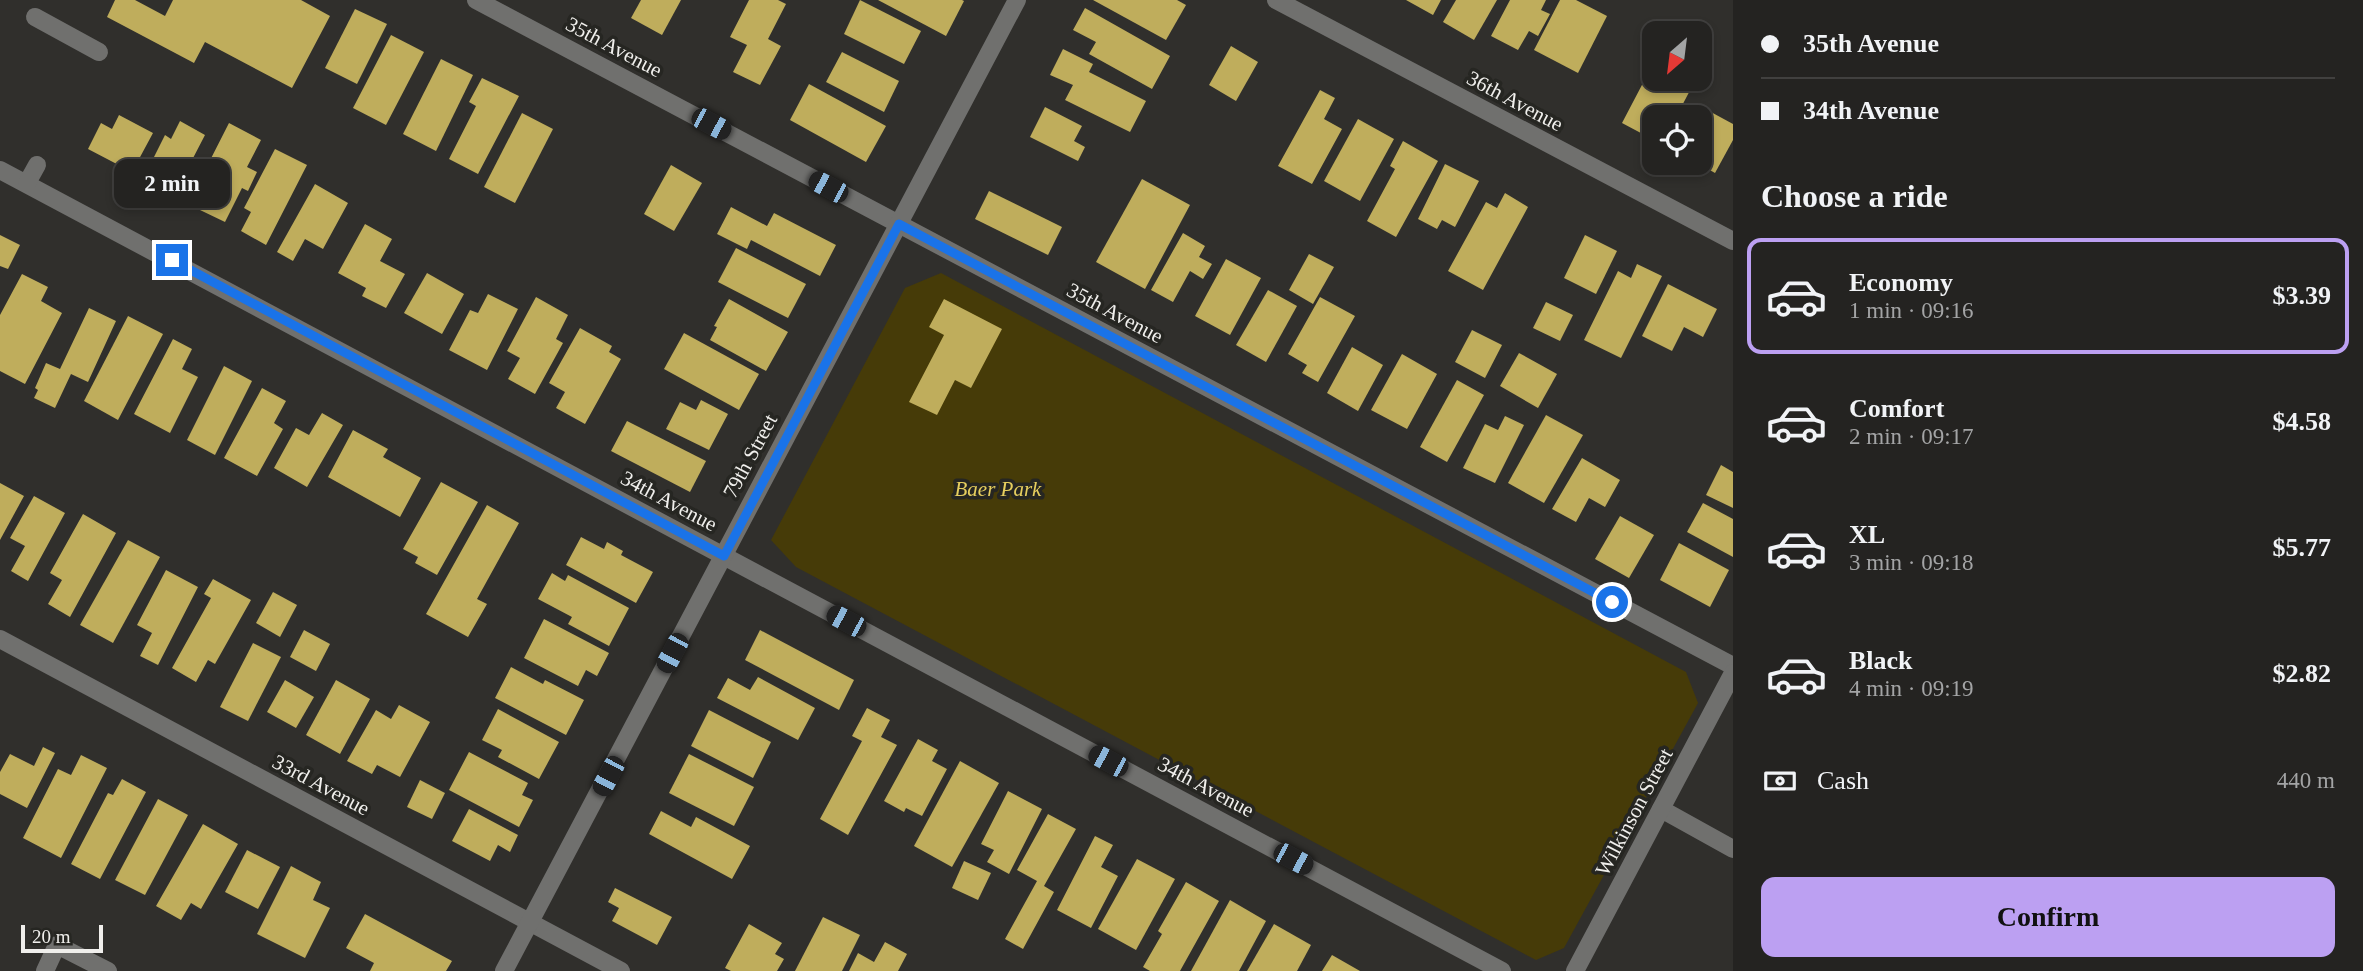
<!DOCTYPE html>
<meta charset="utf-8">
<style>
:root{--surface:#242321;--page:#302f2e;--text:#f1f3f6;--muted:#a3a4a5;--line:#41403f;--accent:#bca0f2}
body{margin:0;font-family:"Times New Roman",serif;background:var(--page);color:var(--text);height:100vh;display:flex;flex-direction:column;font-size:26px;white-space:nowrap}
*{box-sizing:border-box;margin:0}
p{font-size:23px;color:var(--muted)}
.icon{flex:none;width:38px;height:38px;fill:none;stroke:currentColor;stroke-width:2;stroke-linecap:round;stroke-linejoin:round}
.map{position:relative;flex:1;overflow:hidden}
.drawer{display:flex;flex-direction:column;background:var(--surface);width:630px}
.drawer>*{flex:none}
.top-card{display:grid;align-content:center;height:154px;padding:0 28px;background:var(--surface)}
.needle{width:46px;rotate:208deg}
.tools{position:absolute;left:1642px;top:21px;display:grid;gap:14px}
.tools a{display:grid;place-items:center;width:70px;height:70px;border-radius:14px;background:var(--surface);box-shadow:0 4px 10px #0003,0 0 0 2px var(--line);font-size:35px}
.scale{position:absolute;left:21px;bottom:18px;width:82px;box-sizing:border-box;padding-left:7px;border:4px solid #f0efec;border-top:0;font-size:19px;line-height:24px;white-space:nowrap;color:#f0efec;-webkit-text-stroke:5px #262622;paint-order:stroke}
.end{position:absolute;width:32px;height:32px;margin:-16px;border:9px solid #1a73e8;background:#fff;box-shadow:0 0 0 4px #fff}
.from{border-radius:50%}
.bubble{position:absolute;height:49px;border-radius:14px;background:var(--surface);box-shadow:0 4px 10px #0003,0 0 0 2px var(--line);font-size:23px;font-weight:700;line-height:49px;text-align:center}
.car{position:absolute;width:21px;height:42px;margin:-21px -10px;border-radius:9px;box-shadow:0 0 5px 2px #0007;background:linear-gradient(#222 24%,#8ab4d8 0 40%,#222 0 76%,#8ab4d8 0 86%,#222 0)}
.top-card b{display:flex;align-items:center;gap:24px;height:66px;font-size:26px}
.top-card b+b{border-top:2px solid var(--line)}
.top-card i{width:18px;height:18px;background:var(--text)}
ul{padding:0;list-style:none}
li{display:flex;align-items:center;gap:21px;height:116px;margin:0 14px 10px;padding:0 14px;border:4px solid transparent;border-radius:14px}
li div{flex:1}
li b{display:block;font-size:26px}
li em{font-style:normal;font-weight:700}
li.selected{border-color:var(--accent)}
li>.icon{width:63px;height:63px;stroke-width:1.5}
h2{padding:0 28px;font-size:32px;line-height:84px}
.pay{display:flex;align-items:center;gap:18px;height:77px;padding:0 28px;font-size:26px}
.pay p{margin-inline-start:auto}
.action{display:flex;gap:14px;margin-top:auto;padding:14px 28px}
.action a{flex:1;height:80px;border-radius:14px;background:var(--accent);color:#111;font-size:28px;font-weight:700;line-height:80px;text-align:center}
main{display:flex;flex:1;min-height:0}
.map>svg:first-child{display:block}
</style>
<main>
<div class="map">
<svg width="1733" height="971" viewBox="0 0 1733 971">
<rect width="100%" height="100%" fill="#302f2c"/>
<!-- green -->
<polygon fill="#463b08" points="941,273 1686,672 1698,703 1564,948 1536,960 796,567 771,540 905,288"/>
<!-- building -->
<g fill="#bfad5c">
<polygon points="115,0 135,0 165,16 173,0 301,0 330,16 292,88 205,42 194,63 107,17"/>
<polygon points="641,0 681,0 662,35 631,18"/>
<polygon points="749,0 778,0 786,4 768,39 781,46 760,85 733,72 747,45 730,37"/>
<polygon points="860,0 921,31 904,64 844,34"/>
<polygon points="878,0 962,0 964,1 946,36"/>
<polygon points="1093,0 1177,0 1186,5 1166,40"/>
<polygon points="1406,0 1441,0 1433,15"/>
<polygon points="1456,0 1497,0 1474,40 1443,22"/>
<polygon points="1510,0 1546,0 1541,10 1550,14 1538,36 1529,31 1518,50 1491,36"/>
<polygon points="1560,0 1576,0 1607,16 1578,73 1534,50"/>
<polygon points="1085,8 1170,56 1152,89 1089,54 1096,42 1073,30"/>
<polygon points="355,9 387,24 357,84 325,68"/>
<polygon points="391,35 424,52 386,125 353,108"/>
<polygon points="1231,46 1258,62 1236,101 1209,85"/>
<polygon points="1063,49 1093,64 1089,72 1146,101 1130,132 1065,100 1073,85 1050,75"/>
<polygon points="842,52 899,81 884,112 826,82"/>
<polygon points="441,59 473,75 436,151 403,134"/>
<polygon points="1654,62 1654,79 1696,79 1676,117 1654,117 1654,140 1622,123"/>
<polygon points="482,78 519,96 478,174 449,159 476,106 469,102"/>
<polygon points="809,84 886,126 866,162 790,120"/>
<polygon points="1320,90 1335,98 1324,119 1342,129 1312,184 1278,166"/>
<polygon points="1045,107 1082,126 1074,141 1085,147 1078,161 1030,137"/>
<polygon points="1709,111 1733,124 1733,140 1715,173 1699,164 1699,129"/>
<polygon points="522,113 553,129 515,203 484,187"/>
<polygon points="119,115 153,133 132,172 88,149 101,123 112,129"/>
<polygon points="1358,119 1394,139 1360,201 1324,181"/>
<polygon points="180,121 205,135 177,189 163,183 161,186 144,177 165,135 171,139"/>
<polygon points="229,123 261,140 247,167 257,172 248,191 242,188 225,222 200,210 212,188 199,182"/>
<polygon points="1403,141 1438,161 1396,237 1367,221 1395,169 1390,166"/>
<polygon points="275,149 307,165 266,245 241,231 251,212 244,208"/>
<polygon points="1445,164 1479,181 1455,227 1442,220 1437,229 1418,219"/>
<polygon points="671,165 702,183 674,231 644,214"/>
<polygon points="1142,179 1190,205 1145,289 1096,262"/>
<polygon points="315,184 348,203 323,249 305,239 293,261 277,252"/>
<polygon points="989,191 1062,227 1048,255 975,219"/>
<polygon points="1505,193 1528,207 1483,290 1448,271 1486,202 1497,208"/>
<polygon points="731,207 767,226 774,213 836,245 820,276 751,240 747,249 717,234"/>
<polygon points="365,224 392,239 380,261 405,274 386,308 362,296 366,288 338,273"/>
<polygon points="1183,233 1205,246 1199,257 1212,264 1203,279 1190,271 1173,302 1151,290"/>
<polygon points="0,235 20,245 8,269 0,266"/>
<polygon points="1585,235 1617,251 1596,294 1564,278"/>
<polygon points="736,248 806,284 788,318 718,282"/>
<polygon points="1309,254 1334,267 1313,304 1289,290"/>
<polygon points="1226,259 1261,278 1230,335 1195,316"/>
<polygon points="1637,264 1662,276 1621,358 1584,340 1618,271 1631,278"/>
<polygon points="427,273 464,294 442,334 404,313"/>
<polygon points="22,274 48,287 41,301 62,313 25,384 0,371 0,315"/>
<polygon points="1668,284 1717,309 1703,337 1684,327 1672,351 1642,336"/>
<polygon points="1268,290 1297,306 1266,362 1236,345"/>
<polygon points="488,294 518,309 487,370 449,350 470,310 478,313"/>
<polygon points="536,297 568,315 556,339 563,343 535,394 508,379 520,358 507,351"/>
<polygon points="1320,297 1355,316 1318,382 1302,373 1307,365 1288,354"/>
<polygon points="729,299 788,332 766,371 710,340 717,327 714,326"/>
<polygon points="944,299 1002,329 971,388 955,380 937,415 909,402 944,335 929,327"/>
<polygon points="1546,302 1573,315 1560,341 1533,328"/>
<polygon points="89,308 116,321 88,382 71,374 55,408 34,398 38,390 35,388 46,363 60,369"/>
<polygon points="128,316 163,334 118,420 84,401"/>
<polygon points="580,328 612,346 609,352 621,359 585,424 556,408 565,392 549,383"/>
<polygon points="1472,330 1502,345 1485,378 1455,362"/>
<polygon points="684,333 759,374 739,410 664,369"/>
<polygon points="173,339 192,349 182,369 198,377 170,433 134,414"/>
<polygon points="1352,347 1383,365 1358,411 1327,393"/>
<polygon points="1519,353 1557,374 1538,408 1500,386"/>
<polygon points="1402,354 1437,374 1407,429 1371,410"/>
<polygon points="224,366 252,381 215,455 187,440"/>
<polygon points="1457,380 1484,395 1447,462 1420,447"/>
<polygon points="262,388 286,401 274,423 283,429 257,476 224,458"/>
<polygon points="701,400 728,414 709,450 666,429 680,402 696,410"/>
<polygon points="322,413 343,425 307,487 274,468 296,428 309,435"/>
<polygon points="1546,415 1583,435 1544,503 1508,483"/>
<polygon points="1505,416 1524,425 1495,483 1463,468 1485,424 1498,430"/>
<polygon points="627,421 706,461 690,492 611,451"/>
<polygon points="353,430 388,449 383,457 421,478 400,517 328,477"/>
<polygon points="1582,458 1620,480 1605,507 1589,498 1576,522 1552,509"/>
<polygon points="1721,465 1733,472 1733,508 1706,495"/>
<polygon points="441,482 478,502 437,575 415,563 418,557 403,549"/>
<polygon points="0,483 24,496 0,540"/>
<polygon points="34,496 65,513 28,581 11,571 25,546 10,538"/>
<polygon points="1703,503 1733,519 1733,557 1687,532"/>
<polygon points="487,505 519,523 477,599 487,604 468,637 426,614"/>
<polygon points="83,514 116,533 70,617 48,604 62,580 50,573"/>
<polygon points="1620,516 1654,535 1629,578 1595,559"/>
<polygon points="581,537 604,549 607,542 623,551 621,555 653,572 636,603 566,565"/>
<polygon points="128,540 160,557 113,643 80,625"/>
<polygon points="1679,543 1729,570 1710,607 1660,580"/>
<polygon points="166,570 198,587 158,665 140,656 152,633 137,625"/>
<polygon points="552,573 565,581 568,575 629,608 609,646 568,624 572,617 538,599"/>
<polygon points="213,579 251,600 215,664 208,660 196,682 172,668 211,598 204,594"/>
<polygon points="273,592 297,605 280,637 256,623"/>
<polygon points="544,619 609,653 597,676 586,670 578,686 524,658"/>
<polygon points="304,630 330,644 316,671 290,657"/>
<polygon points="760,630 854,680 839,710 745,660"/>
<polygon points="253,643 281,657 248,721 220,707"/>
<polygon points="511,667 543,684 545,680 584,700 566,735 495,698"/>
<polygon points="758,677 815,708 798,740 717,698 728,678 750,690"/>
<polygon points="285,680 314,697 296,728 267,712"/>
<polygon points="336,680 370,699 340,754 306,735"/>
<polygon points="399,705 430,722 400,777 377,765 372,774 347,761 376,710 391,719"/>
<polygon points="867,708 890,720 881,737 897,745 848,835 820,819 862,741 852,736"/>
<polygon points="498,709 559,742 539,779 498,757 502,750 482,740"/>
<polygon points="709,710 771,742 753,778 691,746"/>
<polygon points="918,739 938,750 932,761 947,769 922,816 906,808 904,812 884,801"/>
<polygon points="43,747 55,753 27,808 0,794 0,772 10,754 34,766"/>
<polygon points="469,752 528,783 522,795 533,800 519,827 449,790"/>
<polygon points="689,754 754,787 734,826 669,793"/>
<polygon points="81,755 107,768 61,858 23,838 58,769 71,775"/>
<polygon points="960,761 999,783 952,867 914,846"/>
<polygon points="122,779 146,792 100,879 71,864 108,793 113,795"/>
<polygon points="420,780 445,793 432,819 407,807"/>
<polygon points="1008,791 1042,809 1009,874 987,862 994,850 981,844"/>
<polygon points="158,799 188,815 145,895 115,880"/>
<polygon points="469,809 518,835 510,852 498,845 490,861 452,841"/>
<polygon points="661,811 691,827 696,817 750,846 732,879 649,834"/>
<polygon points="1048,814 1076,829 1044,886 1054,892 1023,949 1005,939 1037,881 1017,870"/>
<polygon points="203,824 238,844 201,909 191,903 181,920 156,906"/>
<polygon points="1095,836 1113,845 1101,867 1118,876 1091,928 1057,910"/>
<polygon points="247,850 280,867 258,909 225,892"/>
<polygon points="1137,859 1175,879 1136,950 1098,929"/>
<polygon points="964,861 991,873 978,900 952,888"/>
<polygon points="291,866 321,882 313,900 330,908 305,958 257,934"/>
<polygon points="1186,882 1219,901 1180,971 1150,971 1143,967 1162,934 1158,931"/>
<polygon points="615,888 672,917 657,945 612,921 619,908 608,902"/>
<polygon points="1230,900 1266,921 1239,971 1191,971"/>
<polygon points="365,914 452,961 446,971 370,971 374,963 346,948"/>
<polygon points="823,917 860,935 842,971 795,971"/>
<polygon points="749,924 782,943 775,954 784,959 777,971 731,971 725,968"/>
<polygon points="1274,924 1311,945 1297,971 1247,971"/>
<polygon points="885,942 907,954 898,971 849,971 858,953 874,962"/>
<polygon points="1332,955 1360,971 1322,971"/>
</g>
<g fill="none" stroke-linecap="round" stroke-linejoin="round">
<!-- minor -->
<g stroke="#70706e" stroke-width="18">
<polyline points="476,0 1733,666"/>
<polyline points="1276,0 1733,241"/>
<polyline points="35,17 99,52"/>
<polyline points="0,170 1502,971"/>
<polyline points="27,183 37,165"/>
<polyline points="0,639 621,971"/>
<polyline points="1661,809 1733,849"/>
<polyline points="45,971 57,945 108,971"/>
<polyline points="504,971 1017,0"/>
<polyline points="1575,971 1733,673"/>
</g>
</g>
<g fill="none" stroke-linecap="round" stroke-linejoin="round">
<!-- route -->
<polyline stroke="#1a73e8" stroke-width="9" points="172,260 724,556 899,224 1612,602"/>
</g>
<g text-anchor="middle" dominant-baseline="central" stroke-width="7" stroke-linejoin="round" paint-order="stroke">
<!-- street labels -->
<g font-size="21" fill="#f0efec" stroke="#262622">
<text transform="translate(614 47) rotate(28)">35th Avenue</text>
<text transform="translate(1515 101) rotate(28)">36th Avenue</text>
<text transform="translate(1115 313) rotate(28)">35th Avenue</text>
<text transform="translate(750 456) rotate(-62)">79th Street</text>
<text transform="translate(669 501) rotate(28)">34th Avenue</text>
<text transform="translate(321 785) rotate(28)">33rd Avenue</text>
<text transform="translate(1206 787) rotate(28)">34th Avenue</text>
<text transform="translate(1634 812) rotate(-62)">Wilkinson Street</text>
</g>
<!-- park labels -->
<g font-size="21" font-style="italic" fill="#e6ce5e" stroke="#262622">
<text x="998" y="489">Baer Park</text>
</g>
</g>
</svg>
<div class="tools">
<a><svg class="needle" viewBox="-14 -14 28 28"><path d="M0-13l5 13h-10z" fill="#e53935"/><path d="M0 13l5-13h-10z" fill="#a3a4a5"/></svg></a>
<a><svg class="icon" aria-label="locate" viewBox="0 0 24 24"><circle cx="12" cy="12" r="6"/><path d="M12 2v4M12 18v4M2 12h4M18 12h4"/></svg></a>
</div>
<div class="scale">20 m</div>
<i class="end from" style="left:1612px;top:602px"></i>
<i class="end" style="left:172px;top:260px"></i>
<div class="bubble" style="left:114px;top:159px;width:116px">2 min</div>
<i class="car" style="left:711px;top:124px;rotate:118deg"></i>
<i class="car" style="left:828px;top:187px;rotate:298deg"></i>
<i class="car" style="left:846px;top:621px;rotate:298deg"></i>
<i class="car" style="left:672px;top:653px;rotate:208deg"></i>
<i class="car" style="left:1108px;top:761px;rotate:298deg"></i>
<i class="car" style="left:608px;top:776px;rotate:208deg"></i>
<i class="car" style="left:1293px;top:859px;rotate:118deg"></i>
</div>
<section class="drawer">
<div class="top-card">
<b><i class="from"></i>35th Avenue</b>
<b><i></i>34th Avenue</b>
</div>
<h2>Choose a ride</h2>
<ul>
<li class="selected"><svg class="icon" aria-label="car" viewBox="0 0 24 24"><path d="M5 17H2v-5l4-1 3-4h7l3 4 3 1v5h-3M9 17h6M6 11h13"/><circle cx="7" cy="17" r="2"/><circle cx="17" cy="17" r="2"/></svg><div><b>Economy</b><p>1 min · 09:16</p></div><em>$3.39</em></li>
<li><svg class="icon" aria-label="car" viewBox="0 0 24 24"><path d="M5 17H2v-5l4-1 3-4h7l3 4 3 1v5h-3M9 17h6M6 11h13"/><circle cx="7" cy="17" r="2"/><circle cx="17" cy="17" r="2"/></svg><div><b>Comfort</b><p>2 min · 09:17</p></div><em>$4.58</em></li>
<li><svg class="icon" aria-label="car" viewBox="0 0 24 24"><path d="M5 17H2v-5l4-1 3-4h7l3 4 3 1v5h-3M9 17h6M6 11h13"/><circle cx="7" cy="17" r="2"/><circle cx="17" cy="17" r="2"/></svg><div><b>XL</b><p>3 min · 09:18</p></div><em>$5.77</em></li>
<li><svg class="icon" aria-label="car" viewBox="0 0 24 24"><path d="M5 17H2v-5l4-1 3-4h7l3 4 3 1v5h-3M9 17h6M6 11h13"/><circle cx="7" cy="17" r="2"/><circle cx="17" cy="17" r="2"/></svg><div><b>Black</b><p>4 min · 09:19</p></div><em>$2.82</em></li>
</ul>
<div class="pay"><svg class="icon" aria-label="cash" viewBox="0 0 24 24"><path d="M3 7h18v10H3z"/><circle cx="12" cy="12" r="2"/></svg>Cash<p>440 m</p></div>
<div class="action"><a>Confirm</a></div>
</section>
</main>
